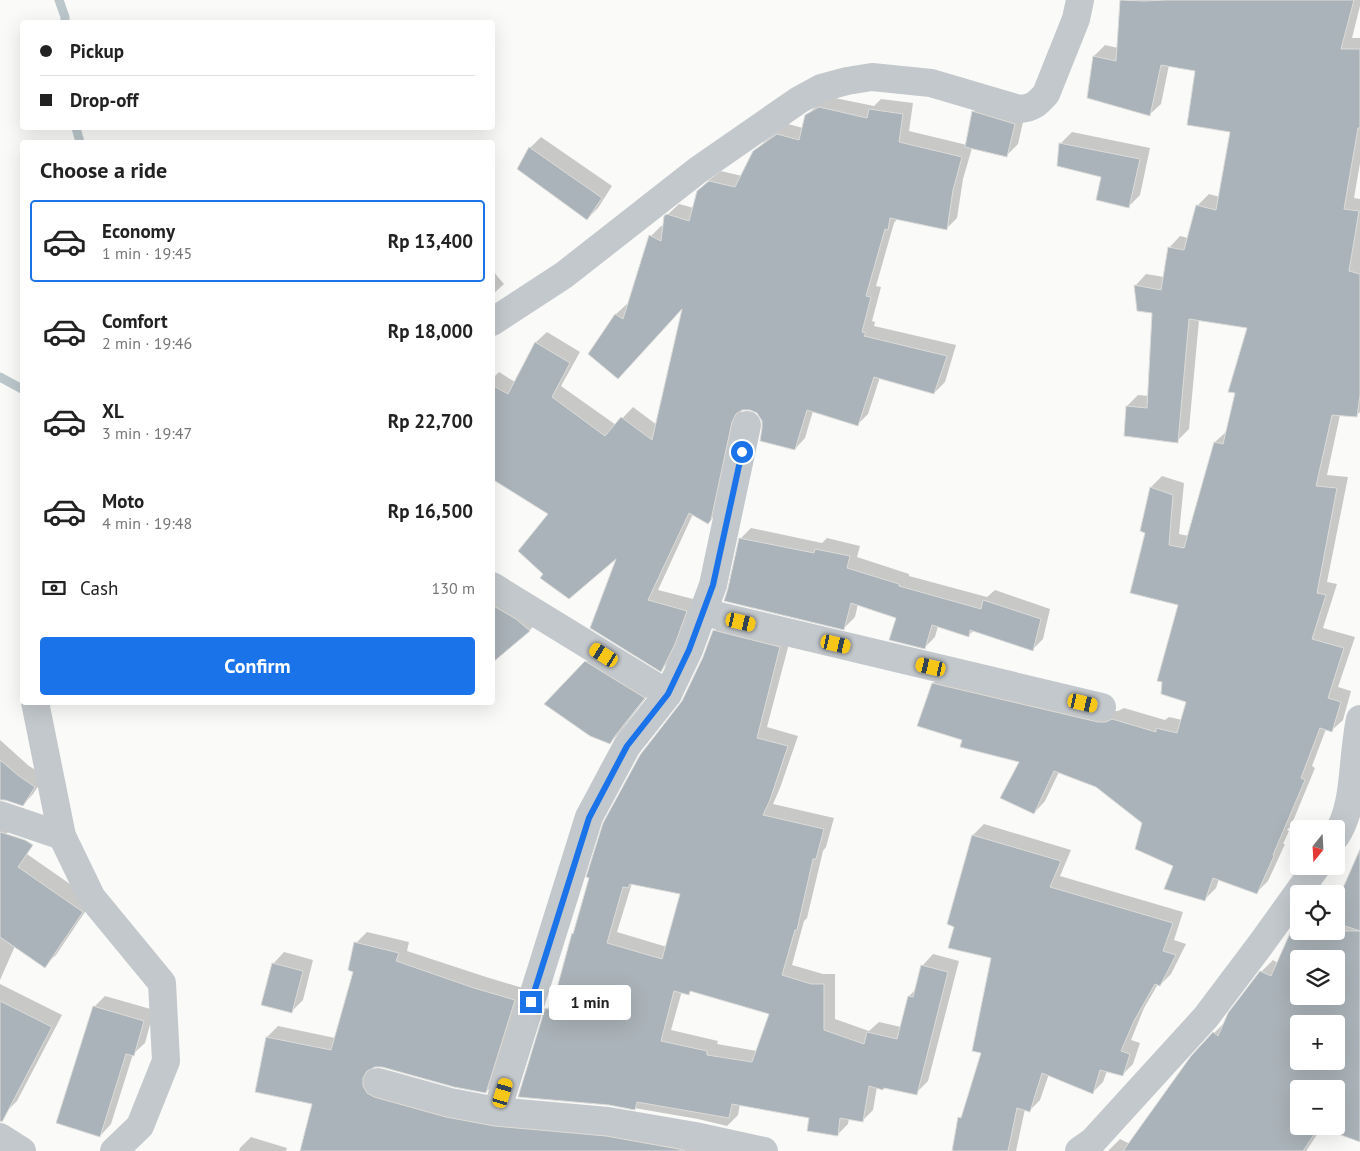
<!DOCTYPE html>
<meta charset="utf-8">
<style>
:root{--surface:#fff;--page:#f2f2f2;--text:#222;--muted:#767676;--line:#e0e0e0;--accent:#1a73e8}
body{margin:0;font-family:"PT Sans",sans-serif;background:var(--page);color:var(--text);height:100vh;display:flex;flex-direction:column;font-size:19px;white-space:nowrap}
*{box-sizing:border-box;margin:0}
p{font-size:16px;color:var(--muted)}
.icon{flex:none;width:28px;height:28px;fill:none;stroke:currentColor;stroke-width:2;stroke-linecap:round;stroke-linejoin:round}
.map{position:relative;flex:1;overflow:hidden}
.side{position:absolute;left:20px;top:140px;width:475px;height:565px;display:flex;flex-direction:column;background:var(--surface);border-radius:5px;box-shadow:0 5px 20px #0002}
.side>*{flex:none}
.top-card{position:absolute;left:20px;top:20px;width:475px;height:110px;border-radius:5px;box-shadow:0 5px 20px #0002;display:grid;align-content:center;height:110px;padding:0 20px;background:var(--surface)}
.needle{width:32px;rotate:198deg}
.tools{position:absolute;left:1290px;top:820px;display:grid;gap:10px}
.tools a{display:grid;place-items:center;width:55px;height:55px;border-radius:5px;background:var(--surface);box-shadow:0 5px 20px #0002;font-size:25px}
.end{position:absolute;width:22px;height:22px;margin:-11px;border:6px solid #1a73e8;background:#fff;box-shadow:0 0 0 2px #fff}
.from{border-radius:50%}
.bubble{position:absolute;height:35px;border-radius:5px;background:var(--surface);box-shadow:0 5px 20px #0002;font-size:16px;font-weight:700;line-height:35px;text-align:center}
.car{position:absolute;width:15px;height:30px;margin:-15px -8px;border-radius:6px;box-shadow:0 0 4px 1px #0007;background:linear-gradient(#f5c518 24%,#345 0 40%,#f5c518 0 76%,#345 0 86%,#f5c518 0)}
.top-card b{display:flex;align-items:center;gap:18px;height:48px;font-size:19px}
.top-card b+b{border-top:1px solid var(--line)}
.top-card i{width:12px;height:12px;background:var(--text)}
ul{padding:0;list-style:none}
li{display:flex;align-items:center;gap:15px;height:82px;margin:0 10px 8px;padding:0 10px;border:2px solid transparent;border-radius:5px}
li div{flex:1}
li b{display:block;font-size:19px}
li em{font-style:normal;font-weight:700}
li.current{border-color:var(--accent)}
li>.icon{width:45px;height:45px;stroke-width:1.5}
h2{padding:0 20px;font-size:22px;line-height:60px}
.pay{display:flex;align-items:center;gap:12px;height:55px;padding:0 20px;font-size:19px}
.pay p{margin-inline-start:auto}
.cta{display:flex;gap:10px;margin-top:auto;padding:10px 20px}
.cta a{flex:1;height:58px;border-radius:5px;background:var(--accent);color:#fff;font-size:20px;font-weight:700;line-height:58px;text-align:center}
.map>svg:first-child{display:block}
</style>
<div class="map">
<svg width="1360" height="1151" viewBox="0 0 1360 1151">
<rect width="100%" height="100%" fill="#fafaf8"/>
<!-- shadow -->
<g fill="#0003" fill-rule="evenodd">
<polygon points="1121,0 1360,0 1360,6 1352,38 1360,38 1360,163 1354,198 1360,199 1360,412 1356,416 1340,415 1327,475 1348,477 1327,582 1337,584 1323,628 1355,637 1338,687 1351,691 1343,720 1331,731 1326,729 1312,766 1315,768 1291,826 1287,830 1289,831 1283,844 1285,844 1268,881 1257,892 1219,879 1216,888 1205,899 1174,865 1143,823 1097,785 1059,772 1045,801 1034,813 1021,761 964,739 933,683 945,672 1110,711 1118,711 1124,708 1165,720 1169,717 1182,720 1187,701 1179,604 1146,532 1151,487 1162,476 1184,483 1179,534 1189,536 1215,442 1227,431 1248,327 1199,320 1189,429 1177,441 1127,406 1138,395 1149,396 1153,312 1135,286 1146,274 1164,277 1169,248 1180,236 1188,238 1197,206 1209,194 1220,197 1232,131 1196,70 1169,65 1161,104 1149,115 1094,56 1105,45 1118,48"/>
<polygon points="830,97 874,106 881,99 913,103 909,131 967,145 973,112 985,101 1025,113 1018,144 1007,155 972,148 963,179 957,218 946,229 898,218 894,223 876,286 881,287 872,321 875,322 874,326 956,345 945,382 934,393 880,377 868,414 858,424 813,411 805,438 795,449 763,420 758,412 750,408 742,409 721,508 708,523 693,514 658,590 697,600 672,659 661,670 619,555 545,574 550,513 492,477 492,379 499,372 515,382 536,342 547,332 580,352 561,386 616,425 633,407 657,425 684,306 589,353 616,314 627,304 629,305 651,236 661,226 664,227 665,217 679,204 694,208 698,191 709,180 721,171 742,176 754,152 765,141 788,124 803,128 806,116 817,105"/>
<polygon points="1072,132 1150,148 1140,195 1128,207 1103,176 1060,144"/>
<polygon points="541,137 612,186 598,208 587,219 530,148"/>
<polygon points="492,270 504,284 492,295"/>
<polygon points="751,528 822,543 827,538 860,546 857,557 909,574 909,576 987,597 995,590 1050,609 1043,639 1032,650 974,630 969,635 938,626 935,637 925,647 898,617 858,604 855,617 844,628 740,539"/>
<polygon points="492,589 540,619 530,630 492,661"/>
<path d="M725,620L791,636L767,727L798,736L780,788L773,804L834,818L826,847L823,851L807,918L804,921L792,965L823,974H835V1019L869,1031L879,1022L901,1027L909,996L916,989L923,965L933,954L959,961L928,1081L917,1092L877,1087L873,1110L862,1121L849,1118L848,1124L837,1135L810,1117L740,1104L738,1115L727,1126L698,1119L611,1104L547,1009L555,1001L573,934L575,931L704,657L714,631ZM632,883L681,893L667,947L617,932ZM692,990L771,1014L757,1051L717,1044L718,1041L671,1030L682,991L689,993Z"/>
<polygon points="597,651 655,686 626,724 621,731 610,743 546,703"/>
<polygon points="0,740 29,766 45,776 33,794 23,805 0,799"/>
<polygon points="0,816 11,829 1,839 0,838"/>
<polygon points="984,824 1071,850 1060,876 1183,912 1174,940 1186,944 1171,974 1160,985 1158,984 1144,1008 1131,1040 1140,1043 1133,1064 1122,1075 1107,1071 1103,1082 1092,1093 1049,1074 1040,1100 1029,1111 1025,1109 1016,1151 953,1151 960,1118 964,1113 983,1052 993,957 956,926 948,923 973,835"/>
<polygon points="24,852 93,900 56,955 44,966 15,946 0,980 0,883"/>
<path d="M1360,864V1140L1322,1127L1306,1151H1108L1120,1139L1130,1144L1214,1033L1226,1021L1261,972L1273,960L1278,963L1295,926L1299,922V931H1336V895L1341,897ZM1299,959H1336V996H1299ZM1299,1024H1336V1061H1299ZM1299,1089H1336V1126H1299Z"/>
<polygon points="367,932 409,942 407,951 486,977 526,989 497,1081 486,1092 382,1066 373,1066 374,1075 730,1151 301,1151 314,1103 267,1037 278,1026 335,1038 355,971 356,943"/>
<polygon points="284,952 313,960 303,1000 292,1011 273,964"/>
<polygon points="0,984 62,1015 17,1101 6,1112 0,1110"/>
<polygon points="105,996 154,1010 145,1043 133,1054 111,1124 100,1136 94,1007"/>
<polygon points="251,1137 287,1148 286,1151 239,1151 240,1148"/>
</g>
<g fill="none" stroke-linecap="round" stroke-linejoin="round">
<!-- stream -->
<g stroke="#bbc7cb" stroke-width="9">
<polyline points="59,0 65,17 65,22"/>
<polyline points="76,128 80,142"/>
<polyline points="0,377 22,389"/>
</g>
</g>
<!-- building -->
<g fill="#aab3b9" stroke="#dcdcda" fill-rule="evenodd">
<polygon points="1120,0 1144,1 1167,0 1354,0 1341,49 1360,49 1360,128 1358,128 1344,209 1359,211 1349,271 1360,274 1360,395 1357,417 1332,415 1316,486 1337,488 1317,593 1326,595 1312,639 1344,648 1328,698 1341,702 1332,732 1320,728 1301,778 1305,780 1273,855 1274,856 1257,894 1213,878 1205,901 1164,889 1173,866 1135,849 1142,823 1096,787 1054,771 1034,814 1000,798 1019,762 960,747 962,740 917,726 932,683 1098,722 1106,722 1112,719 1156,732 1156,728 1177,733 1186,702 1161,694 1162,682 1157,681 1178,605 1130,593 1145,533 1140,531 1150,487 1173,495 1169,545 1184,548 1214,442 1223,444 1235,393 1228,392 1247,328 1189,319 1178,443 1124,436 1126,406 1147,408 1152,313 1137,311 1134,285 1161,290 1168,247 1184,250 1196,205 1216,210 1230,132 1187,125 1195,71 1161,65 1150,116 1087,98 1093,56 1116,61"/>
<polygon points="819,107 867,118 869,109 903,114 899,142 962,157 953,190 947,230 890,218 888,230 885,229 866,296 871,297 862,332 866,333 864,336 947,356 934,394 874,377 858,426 807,410 795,450 760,441 762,428 762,421 757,413 750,410 742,410 736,414 732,422 711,520 708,524 689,513 648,600 687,611 675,644 661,672 590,628 616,559 569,599 540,578 543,574 518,551 548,514 492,479 492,385 508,394 535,342 570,363 552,397 605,436 621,417 652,440 682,309 618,379 588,354 615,314 623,319 649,235 661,241 664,216 667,214 689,221 697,191 709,181 735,187 753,151 777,134 799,140 805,115"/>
<polygon points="972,111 1015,124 1007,157 965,147"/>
<polygon points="1059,143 1140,159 1129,208 1096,200 1101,177 1057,166"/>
<polygon points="529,147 602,198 587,220 517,169"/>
<polygon points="739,538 814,553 815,549 850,556 847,568 899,584 899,586 981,609 983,600 1041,619 1033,651 970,630 969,637 932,625 925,649 889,640 896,618 851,603 844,630 724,601 728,588"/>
<polygon points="492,605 516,619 530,631 492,663"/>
<path d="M713,630L780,647L757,738L788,746L770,800L763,815L824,829L816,859H813L797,930H795L782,975L811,984H824V1030L864,1044L867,1032L897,1039L908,996L913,997L921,965L948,972L917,1095L884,1088L883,1090L869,1086L863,1122L840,1118L838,1136L807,1131L809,1118L732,1104L729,1118L637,1102L635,1110L609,1105L518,1097L545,1008L551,1010L572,933L573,934L589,878L586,877L603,823L640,755L682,701L703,657ZM630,884L680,894L662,959L607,943L623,887L628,888ZM674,991L689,995L690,991L769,1014L752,1062L707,1055V1051L661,1041Z"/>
<polygon points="585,661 645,698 615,736 610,744 590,736 544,704"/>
<polygon points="0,760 19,776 35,787 23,806 5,800 0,800"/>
<polygon points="0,832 25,840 33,845 18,867 83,912 45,968 0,937"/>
<polygon points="972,835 1061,861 1050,887 1173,923 1163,951 1176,955 1160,986 1155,984 1134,1021 1121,1051 1130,1054 1123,1076 1100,1070 1093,1094 1042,1073 1030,1112 1017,1108 1008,1151 952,1151 958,1117 961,1118 981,1053 972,1051 991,958 948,948 954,927 947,924"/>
<polygon points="1360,849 1360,931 1336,923 1336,904"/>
<path d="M1291,931H1306L1322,938L1325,931H1360V1142L1319,1127L1303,1151H1123L1191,1056L1213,1032L1218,1036L1228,1013L1260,971L1271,976ZM1299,959H1336V996H1299ZM1299,1024H1336V1061H1299ZM1299,1089H1336V1126H1299Z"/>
<polygon points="354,942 399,953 396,961 474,988 515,1000 486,1093 454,1087 382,1067 375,1067 367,1071 363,1078 363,1086 367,1093 374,1097 446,1117 494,1126 606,1136 684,1150 684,1151 300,1151 312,1104 255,1092 266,1037 331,1050 353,972 348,970"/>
<polygon points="272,963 303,971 292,1013 261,1005"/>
<polygon points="0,1001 52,1027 2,1122 0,1121"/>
<polygon points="93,1006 144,1021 134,1056 126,1054 100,1137 56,1123"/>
</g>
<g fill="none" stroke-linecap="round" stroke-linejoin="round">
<!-- street -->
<g stroke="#c3c8cc" stroke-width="28">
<path d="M492,322L564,275L698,170L799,100L821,88L847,81L872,77L931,83L1019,109C1033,108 1037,104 1046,94L1076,19L1080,0"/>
<polyline points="492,586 668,694"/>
<polyline points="703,612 1102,707"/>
<polyline points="35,702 62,836 92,898 162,983 166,1061 140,1126 114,1151"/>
<polyline points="0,815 62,836"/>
<path d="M1336,836C1353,810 1352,776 1356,746C1357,737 1358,728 1360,719"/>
<polyline points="378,1082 450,1102 497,1111 608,1121 695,1136 764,1151"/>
<polyline points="497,1111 589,817 627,746 668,694 689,650 713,585 747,425"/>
<polyline points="0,1137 22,1151"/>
<polyline points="1079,1151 1093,1141 1206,1017 1261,944 1317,866"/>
</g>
</g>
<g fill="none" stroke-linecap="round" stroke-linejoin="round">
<!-- route -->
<polyline stroke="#1a73e8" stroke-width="6" points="531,1002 589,818 627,746 668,694 689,650 713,585 742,452"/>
</g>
</svg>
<div class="tools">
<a><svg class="needle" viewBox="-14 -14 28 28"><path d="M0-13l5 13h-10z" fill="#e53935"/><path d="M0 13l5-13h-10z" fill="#767676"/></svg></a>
<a><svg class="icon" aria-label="locate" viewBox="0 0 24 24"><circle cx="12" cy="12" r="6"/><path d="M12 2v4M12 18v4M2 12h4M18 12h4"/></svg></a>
<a><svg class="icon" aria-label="layers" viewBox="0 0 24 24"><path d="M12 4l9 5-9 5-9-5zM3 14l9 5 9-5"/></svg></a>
<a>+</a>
<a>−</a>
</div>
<i class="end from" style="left:742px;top:452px"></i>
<i class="end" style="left:531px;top:1002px"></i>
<div class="bubble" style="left:549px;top:985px;width:82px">1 min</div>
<i class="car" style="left:741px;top:622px;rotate:103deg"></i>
<i class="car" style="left:836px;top:644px;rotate:103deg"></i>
<i class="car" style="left:604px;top:655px;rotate:302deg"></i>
<i class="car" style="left:931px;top:667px;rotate:283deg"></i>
<i class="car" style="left:1083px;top:703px;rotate:103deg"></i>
<i class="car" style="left:503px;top:1093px;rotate:17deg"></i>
<div class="top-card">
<b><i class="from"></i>Pickup</b>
<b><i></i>Drop-off</b>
</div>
<section class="side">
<h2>Choose a ride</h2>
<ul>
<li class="current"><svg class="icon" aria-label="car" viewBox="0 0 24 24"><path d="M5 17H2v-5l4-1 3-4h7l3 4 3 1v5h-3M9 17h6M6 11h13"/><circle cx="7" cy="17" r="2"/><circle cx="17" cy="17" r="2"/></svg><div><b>Economy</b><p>1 min · 19:45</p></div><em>Rp 13,400</em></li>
<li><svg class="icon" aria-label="car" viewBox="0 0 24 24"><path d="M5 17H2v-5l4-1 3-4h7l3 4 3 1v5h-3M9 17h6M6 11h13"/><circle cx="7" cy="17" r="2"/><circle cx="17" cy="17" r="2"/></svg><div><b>Comfort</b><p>2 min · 19:46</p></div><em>Rp 18,000</em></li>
<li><svg class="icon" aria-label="car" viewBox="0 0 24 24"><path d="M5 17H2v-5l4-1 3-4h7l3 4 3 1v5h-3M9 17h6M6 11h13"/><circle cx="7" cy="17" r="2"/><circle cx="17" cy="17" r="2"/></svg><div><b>XL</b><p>3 min · 19:47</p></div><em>Rp 22,700</em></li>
<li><svg class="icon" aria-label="car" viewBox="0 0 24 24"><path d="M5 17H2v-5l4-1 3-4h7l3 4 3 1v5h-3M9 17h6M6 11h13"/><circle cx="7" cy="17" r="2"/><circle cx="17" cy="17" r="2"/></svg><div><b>Moto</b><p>4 min · 19:48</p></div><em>Rp 16,500</em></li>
</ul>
<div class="pay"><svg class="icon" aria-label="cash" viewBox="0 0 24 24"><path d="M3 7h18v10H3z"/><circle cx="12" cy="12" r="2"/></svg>Cash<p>130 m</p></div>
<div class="cta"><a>Confirm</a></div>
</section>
</div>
